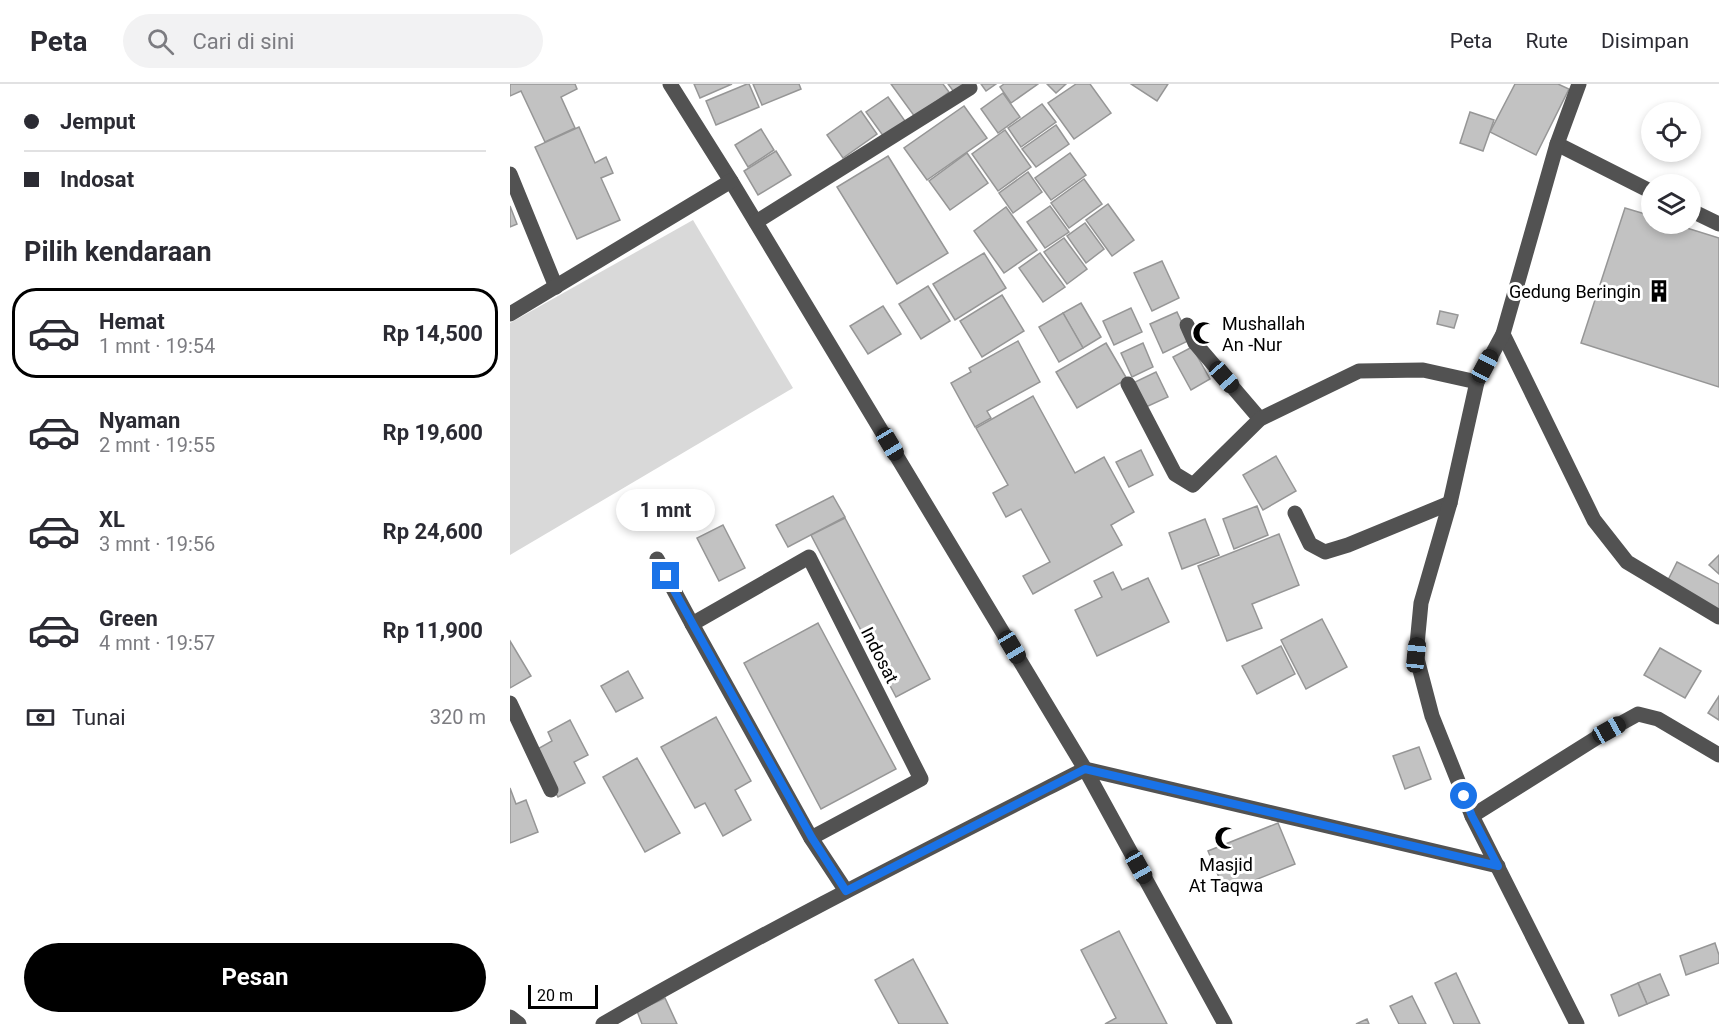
<!DOCTYPE html>
<html lang="id">
<meta charset="utf-8">
<style>
:root{--surface:#fff;--page:#f2f2f3;--text:#2b2b33;--muted:#7c7c81;--line:#e1e1e2;--accent:#000}
body{margin:0;font-family:Roboto,sans-serif;background:var(--page);color:var(--text);height:100vh;display:flex;flex-direction:column;font-size:22px;white-space:nowrap}
*{box-sizing:border-box;margin:0}
p{font-size:20px;color:var(--muted)}
.icon{flex:none;width:33px;height:33px;fill:none;stroke:currentColor;stroke-width:2;stroke-linecap:round;stroke-linejoin:round}
.map{position:relative;flex:1;overflow:hidden}
.details{display:flex;flex-direction:column;background:var(--surface);width:510px}
.details>*{flex:none}
.top-card{display:grid;align-content:center;height:132px;padding:0 24px;background:var(--surface)}
.buttons{position:absolute;left:1131px;top:18px;display:grid;gap:12px}
.buttons a{display:grid;place-items:center;width:60px;height:60px;border-radius:50%;background:var(--surface);box-shadow:0 3px 9px #0003;font-size:30px}
.scale{position:absolute;left:18px;bottom:15px;width:70px;box-sizing:border-box;padding-left:6px;border:3px solid #000;border-top:0;font-size:16px;line-height:21px;white-space:nowrap;color:#000;-webkit-text-stroke:4px #fff;paint-order:stroke}
.end{position:absolute;width:27px;height:27px;margin:-14px;border:8px solid #1a73e8;background:#fff;box-shadow:0 0 0 3px #fff}
.from{border-radius:50%}
.bubble{position:absolute;height:42px;border-radius:21px;background:var(--surface);box-shadow:0 3px 9px #0003;font-size:20px;font-weight:700;line-height:42px;text-align:center}
.car{position:absolute;width:18px;height:36px;margin:-18px -9px;border-radius:8px;box-shadow:0 0 4px 2px #0007;background:linear-gradient(#222 24%,#8ab4d8 0 40%,#222 0 76%,#8ab4d8 0 86%,#222 0)}
.top-card b{display:flex;align-items:center;gap:21px;height:57px;font-size:22px}
.top-card b+b{border-top:2px solid var(--line)}
.top-card i{width:15px;height:15px;background:var(--text)}
ul{padding:0;list-style:none}
li{display:flex;align-items:center;gap:18px;height:90px;margin:0 12px 9px;padding:0 12px;border:3px solid transparent;border-radius:24px}
li div{flex:1}
li b{display:block;font-size:22px}
li em{font-style:normal;font-weight:700}
li.selected{border-color:var(--accent)}
li>.icon{width:54px;height:54px;stroke-width:1.5}
h2{padding:0 24px;font-size:27px;line-height:72px}
.pay{display:flex;align-items:center;gap:15px;height:66px;padding:0 24px;font-size:22px}
.pay p{margin-inline-start:auto}
.button{display:flex;gap:12px;margin-top:auto;padding:12px 24px}
.button a{flex:1;height:69px;border-radius:36px;background:var(--accent);color:#fff;font-size:24px;font-weight:700;line-height:69px;text-align:center}
header{display:flex;align-items:center;gap:36px;box-sizing:border-box;height:84px;padding:0 30px;background:var(--surface);border-bottom:2px solid var(--line)}
header strong{font-size:28px}
nav{display:flex;gap:33px;margin-inline-start:auto;font-size:21px}
.search{width:420px;height:54px;background:var(--page);display:flex;align-items:center;gap:15px;box-sizing:border-box;padding:0 21px;border-radius:33px;color:var(--muted);font-size:22px}
main{display:flex;flex:1;min-height:0}
.map>svg:first-child{display:block}
</style>
<header>
<strong>Peta</strong>
<div class="search"><svg class="icon" aria-label="search" viewBox="0 0 24 24"><circle cx="10" cy="10" r="6"/><path d="M15 15l6 6"/></svg>Cari di sini</div>
<nav><a>Peta</a><a>Rute</a><a>Disimpan</a></nav>
</header>
<main>
<section class="details">
<div class="top-card">
<b><i class="from"></i>Jemput</b>
<b><i></i>Indosat</b>
</div>
<h2>Pilih kendaraan</h2>
<ul>
<li class="selected"><svg class="icon" aria-label="car" viewBox="0 0 24 24"><path d="M5 17H2v-5l4-1 3-4h7l3 4 3 1v5h-3M9 17h6M6 11h13"/><circle cx="7" cy="17" r="2"/><circle cx="17" cy="17" r="2"/></svg><div><b>Hemat</b><p>1 mnt · 19:54</p></div><em>Rp 14,500</em></li>
<li><svg class="icon" aria-label="car" viewBox="0 0 24 24"><path d="M5 17H2v-5l4-1 3-4h7l3 4 3 1v5h-3M9 17h6M6 11h13"/><circle cx="7" cy="17" r="2"/><circle cx="17" cy="17" r="2"/></svg><div><b>Nyaman</b><p>2 mnt · 19:55</p></div><em>Rp 19,600</em></li>
<li><svg class="icon" aria-label="car" viewBox="0 0 24 24"><path d="M5 17H2v-5l4-1 3-4h7l3 4 3 1v5h-3M9 17h6M6 11h13"/><circle cx="7" cy="17" r="2"/><circle cx="17" cy="17" r="2"/></svg><div><b>XL</b><p>3 mnt · 19:56</p></div><em>Rp 24,600</em></li>
<li><svg class="icon" aria-label="car" viewBox="0 0 24 24"><path d="M5 17H2v-5l4-1 3-4h7l3 4 3 1v5h-3M9 17h6M6 11h13"/><circle cx="7" cy="17" r="2"/><circle cx="17" cy="17" r="2"/></svg><div><b>Green</b><p>4 mnt · 19:57</p></div><em>Rp 11,900</em></li>
</ul>
<div class="pay"><svg class="icon" aria-label="cash" viewBox="0 0 24 24"><path d="M3 7h18v10H3z"/><circle cx="12" cy="12" r="2"/></svg>Tunai<p>320 m</p></div>
<div class="button"><a>Pesan</a></div>
</section>
<div class="map">
<svg width="1209" height="940" viewBox="0 0 1209 940">
<rect width="100%" height="100%" fill="#fff"/>
<!-- green -->
<polygon fill="#d9d9d9" points="183,136 283,304 0,471 0,239"/>
<!-- building -->
<g fill="#c2c2c2" stroke="#969696" stroke-width="1.5">
<polygon points="0,0 65,0 67,5 51,13 65,44 35,58 11,7 0,12"/>
<polygon points="184,0 222,0 190,14"/>
<polygon points="237,0 239,0 249,23 206,41 196,17"/>
<polygon points="243,0 289,0 291,5 252,21"/>
<polygon points="381,0 433,0 439,8 405,33"/>
<polygon points="438,0 455,0 444,8"/>
<polygon points="471,0 486,0 476,7"/>
<polygon points="494,0 528,0 501,19 490,3"/>
<polygon points="537,0 556,0 546,9"/>
<polygon points="566,0 580,0 601,29 564,55 538,19"/>
<polygon points="621,0 658,0 647,17"/>
<polygon points="1005,0 1048,0 1059,5 1026,71 980,48"/>
<polygon points="493,9 510,33 488,49 471,25"/>
<polygon points="378,13 395,37 374,53 356,28"/>
<polygon points="532,20 546,38 511,63 498,44"/>
<polygon points="454,22 477,54 417,96 394,64"/>
<polygon points="351,27 367,50 333,74 317,51"/>
<polygon points="960,28 984,36 973,67 950,59"/>
<polygon points="546,41 559,60 526,83 512,65"/>
<polygon points="69,43 85,79 96,73 103,89 91,94 110,136 67,155 25,63"/>
<polygon points="251,45 264,66 238,83 225,61"/>
<polygon points="495,46 521,83 488,107 462,70"/>
<polygon points="266,67 281,91 248,111 234,87"/>
<polygon points="457,69 478,99 440,126 419,97"/>
<polygon points="560,69 576,91 541,116 525,94"/>
<polygon points="378,72 438,169 387,200 327,103"/>
<polygon points="518,88 532,108 503,129 489,109"/>
<polygon points="574,95 592,120 559,144 541,119"/>
<polygon points="598,120 624,156 602,172 576,136"/>
<polygon points="0,122 7,140 0,143"/>
<polygon points="540,122 559,148 535,164 517,138"/>
<polygon points="496,123 527,166 494,189 464,147"/>
<polygon points="1115,124 1142,132 1142,140 1164,140 1209,154 1209,303 1071,259"/>
<polygon points="575,139 594,165 576,179 557,152"/>
<polygon points="554,154 577,185 557,200 534,168"/>
<polygon points="474,169 496,204 445,236 423,200"/>
<polygon points="530,169 555,203 533,218 509,184"/>
<polygon points="652,177 669,214 642,227 624,189"/>
<polygon points="418,202 440,237 411,255 389,220"/>
<polygon points="492,211 514,247 472,273 450,237"/>
<polygon points="571,219 591,253 573,264 553,229"/>
<polygon points="373,222 391,250 358,270 340,242"/>
<polygon points="621,224 632,248 604,261 593,237"/>
<polygon points="930,227 948,231 944,244 927,240"/>
<polygon points="667,228 680,256 653,269 640,240"/>
<polygon points="553,229 573,264 549,278 529,243"/>
<polygon points="508,257 530,298 477,327 481,334 465,343 441,299 461,288 459,284"/>
<polygon points="596,259 617,295 567,324 546,288"/>
<polygon points="633,259 643,283 622,293 611,269"/>
<polygon points="682,263 700,295 681,306 663,273"/>
<polygon points="646,288 658,313 636,323 625,298"/>
<polygon points="523,312 565,389 594,373 624,428 601,441 612,461 523,510 513,492 540,478 511,425 496,433 483,409 498,401 466,344"/>
<polygon points="631,366 643,391 619,403 606,378"/>
<polygon points="766,372 786,407 753,426 733,391"/>
<polygon points="323,412 335,433 278,463 266,441"/>
<polygon points="747,422 758,451 724,465 713,435"/>
<polygon points="335,434 420,595 386,613 301,451"/>
<polygon points="695,435 709,471 672,485 659,449"/>
<polygon points="213,441 235,484 209,497 187,454"/>
<polygon points="769,450 789,501 742,520 752,544 717,557 688,482"/>
<polygon points="1209,471 1209,490 1199,481"/>
<polygon points="1167,478 1209,500 1209,526 1157,498"/>
<polygon points="603,488 612,506 638,494 659,538 587,572 565,526 592,513 584,497"/>
<polygon points="812,535 837,583 796,605 771,556"/>
<polygon points="308,539 386,685 311,725 234,579"/>
<polygon points="0,557 21,592 0,604"/>
<polygon points="771,562 785,590 747,610 732,582"/>
<polygon points="1150,564 1191,587 1175,614 1134,591"/>
<polygon points="118,587 133,614 106,628 91,602"/>
<polygon points="1209,612 1209,636 1198,629"/>
<polygon points="206,633 241,697 225,706 241,736 213,752 195,719 185,724 151,663"/>
<polygon points="60,636 78,671 64,678 75,699 48,713 24,667 42,657 38,648"/>
<polygon points="909,663 921,695 895,705 883,672"/>
<polygon points="127,674 170,749 135,768 93,693"/>
<polygon points="0,704 6,720 16,716 28,748 0,759"/>
<polygon points="768,739 785,780 715,808 698,767"/>
<polygon points="609,847 657,940 595,940 606,934 571,866"/>
<polygon points="1205,859 1209,871 1209,879 1176,891 1170,872"/>
<polygon points="403,875 438,940 389,940 365,896"/>
<polygon points="946,889 970,940 944,940 925,899"/>
<polygon points="1150,890 1159,911 1137,920 1128,899"/>
<polygon points="1128,899 1137,920 1109,932 1101,911"/>
<polygon points="902,912 916,940 889,940 880,922"/>
<polygon points="155,914 167,940 132,940 127,927"/>
<polygon points="857,935 859,940 846,940"/>
</g>
<g fill="none" stroke-linecap="round" stroke-linejoin="round">
<!-- minor -->
<g stroke="#525252" stroke-width="15">
<polyline points="160,0 221,97 575,685 715,940"/>
<polyline points="1047,60 1142,108"/>
<polyline points="0,90 46,203"/>
<polyline points="1180,126 1209,140"/>
<polyline points="246,138 460,4"/>
<polyline points="0,230 221,97"/>
<polyline points="677,241 685,259 750,335"/>
<polyline points="993,250 1084,436 1117,478 1209,533"/>
<polyline points="618,300 665,390 683,401 750,335 849,287 913,286 967,298"/>
<polyline points="785,429 800,460 815,468 838,461 940,419"/>
<polyline points="147,475 182,540 299,473 411,695 301,754"/>
<polyline points="182,540 301,754 336,807"/>
<polyline points="0,619 41,706"/>
<polyline points="962,732 1099,646 1128,630 1148,635 1209,671"/>
<polyline points="0,933 9,940"/>
<path d="M93,940C251,849 414,767 575,685L988,782"/>
<polyline points="1067,940 962,732 922,632 906,571 911,519 940,419 967,298 993,250 1047,60 1069,0"/>
</g>
</g>
<g fill="none" stroke-linecap="round" stroke-linejoin="round">
<!-- route -->
<polyline stroke="#1a73e8" stroke-width="8" points="156,492 302,754 336,807 575,685 988,782 962,732 954,712"/>
</g>
<!-- icons -->
<defs>
<g id="building-bare" transform="scale(1.8)"><path d="M-4-6H4V6H1V3H-1V6H-4ZM-2.5-4.3h1.7v1.8h-1.7ZM.8-4.3h1.7v1.8H.8ZM-2.5-1h1.7V.8h-1.7ZM.8-1h1.7V.8H.8Z" fill="#000" stroke="#fff" stroke-width="2.5" paint-order="stroke"/></g>
<g id="mosque-bare" transform="scale(1.8)"><path d="M3.5-4.9A6 6 0 1 0 3.5 4.9A5 5 0 1 1 3.5-4.9Z" fill="#000" stroke="#fff" stroke-width="2.5" paint-order="stroke"/></g>
</defs>
<g fill-rule="evenodd">
<use href="#building-bare" x="1149" y="207"/>
<use href="#mosque-bare" x="694" y="249"/>
<use href="#mosque-bare" x="716" y="754"/>
</g>
<g text-anchor="middle" dominant-baseline="central" stroke-width="6" stroke-linejoin="round" paint-order="stroke">
<!-- poi labels -->
<g font-size="18" fill="#000" stroke="#fff" text-anchor="end">
<text x="1131" y="207">Gedung Beringin</text>
<text x="712" y="239" text-anchor="start">Mushallah<tspan x="712" dy="21">An -Nur</tspan></text>
<text x="716" y="780" text-anchor="middle">Masjid<tspan x="716" dy="21">At Taqwa</tspan></text>
</g>
<!-- street labels -->
<g font-size="18" fill="#000" stroke="#fff">
<text transform="translate(370 571) rotate(63)">Indosat</text>
</g>
</g>
</svg>
<div class="buttons">
<a><svg class="icon" aria-label="locate" viewBox="0 0 24 24"><circle cx="12" cy="12" r="6"/><path d="M12 2v4M12 18v4M2 12h4M18 12h4"/></svg></a>
<a><svg class="icon" aria-label="layers" viewBox="0 0 24 24"><path d="M12 4l9 5-9 5-9-5zM3 14l9 5 9-5"/></svg></a>
</div>
<div class="scale">20 m</div>
<i class="end from" style="left:954px;top:712px"></i>
<i class="end" style="left:156px;top:492px"></i>
<div class="bubble" style="left:106px;top:405px;width:99px">1 mnt</div>
<i class="car" style="left:975px;top:282px;rotate:28deg"></i>
<i class="car" style="left:714px;top:293px;rotate:139deg"></i>
<i class="car" style="left:380px;top:360px;rotate:149deg"></i>
<i class="car" style="left:502px;top:563px;rotate:149deg"></i>
<i class="car" style="left:906px;top:571px;rotate:6deg"></i>
<i class="car" style="left:1099px;top:646px;rotate:61deg"></i>
<i class="car" style="left:629px;top:783px;rotate:151deg"></i>
</div>
</main>
